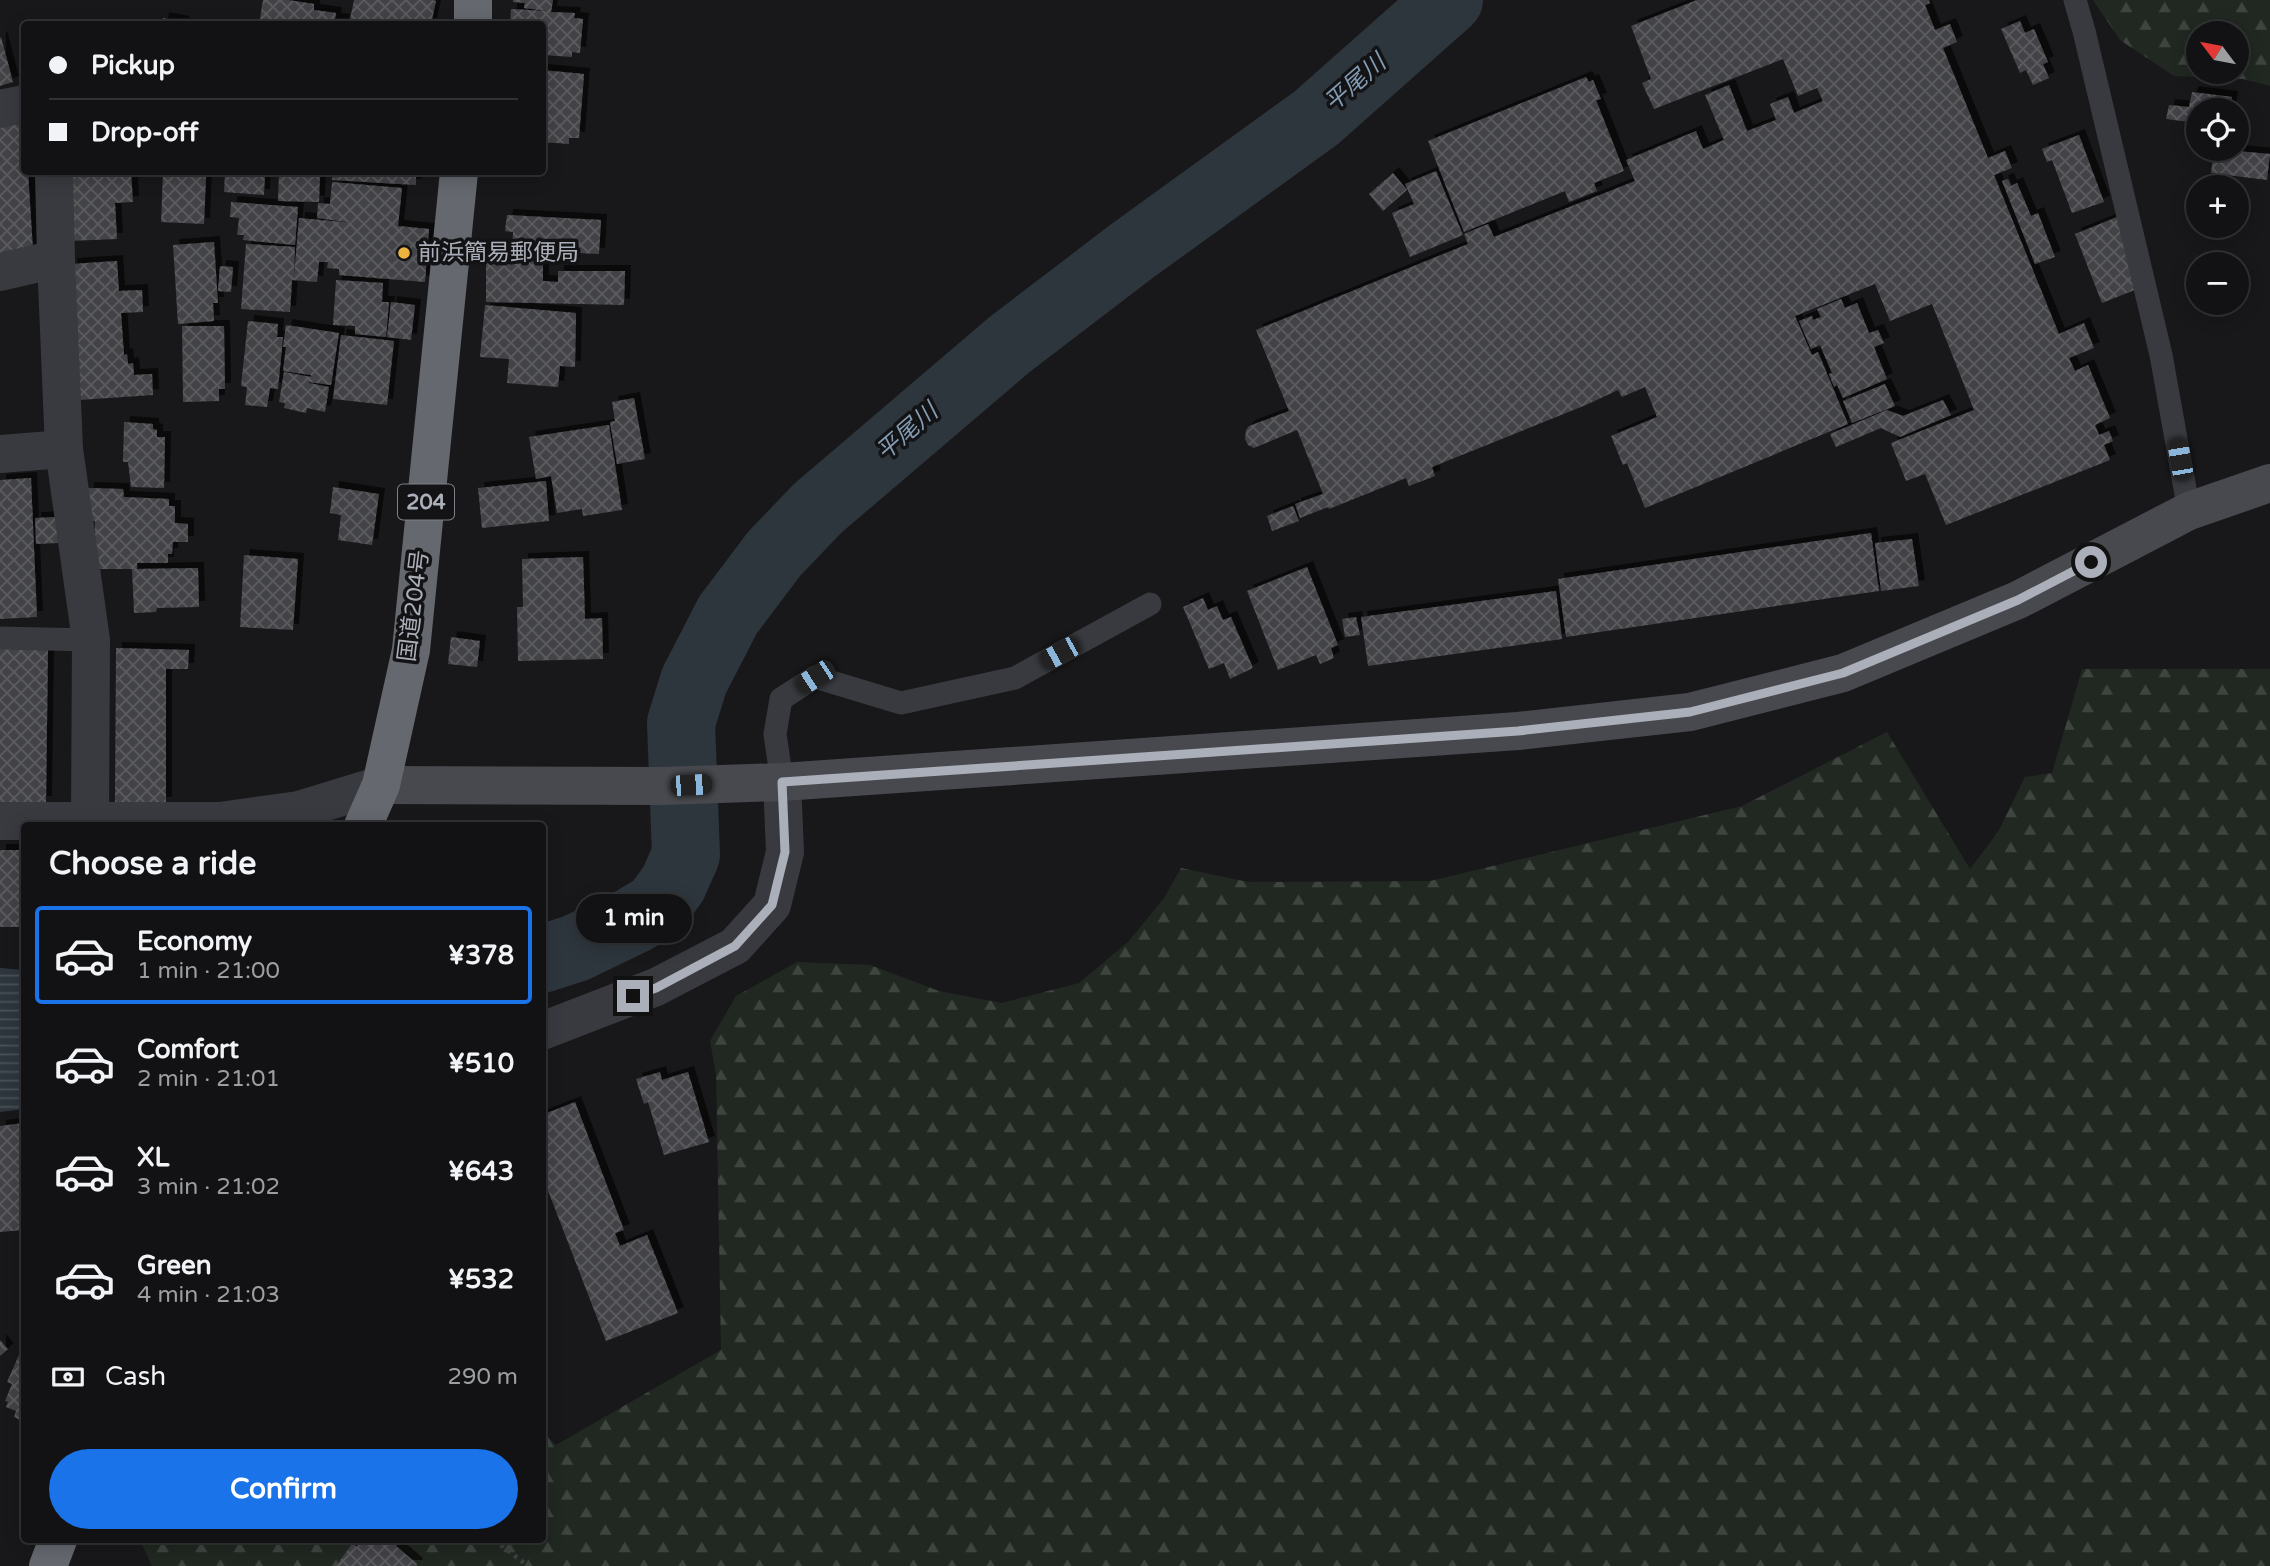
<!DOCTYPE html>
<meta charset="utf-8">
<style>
:root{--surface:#121214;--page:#1f2022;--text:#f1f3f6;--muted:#9c9ea0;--line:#313234;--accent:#1a73e8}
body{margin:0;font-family:"Varela Round","Noto Sans JP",sans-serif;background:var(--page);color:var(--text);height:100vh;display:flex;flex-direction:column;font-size:26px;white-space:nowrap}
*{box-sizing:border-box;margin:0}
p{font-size:23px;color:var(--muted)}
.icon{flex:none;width:38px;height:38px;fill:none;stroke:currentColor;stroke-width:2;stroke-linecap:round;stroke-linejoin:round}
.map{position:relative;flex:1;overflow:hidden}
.panel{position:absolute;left:21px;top:822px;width:525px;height:721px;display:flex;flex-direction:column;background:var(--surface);border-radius:7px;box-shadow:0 4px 18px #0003,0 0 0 2px var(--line)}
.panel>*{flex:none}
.hud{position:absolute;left:21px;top:21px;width:525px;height:154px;border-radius:7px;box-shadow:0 4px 18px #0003,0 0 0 2px var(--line);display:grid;align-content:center;height:154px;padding:0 28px;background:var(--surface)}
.needle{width:46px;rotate:302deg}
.fabs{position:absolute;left:2186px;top:21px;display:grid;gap:14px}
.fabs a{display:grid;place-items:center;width:63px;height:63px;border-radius:50%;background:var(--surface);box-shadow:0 4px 18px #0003,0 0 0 2px var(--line);font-size:35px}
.end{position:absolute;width:32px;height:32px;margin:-16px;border:9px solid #abafb9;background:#111;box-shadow:0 0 0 4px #111}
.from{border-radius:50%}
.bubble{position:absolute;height:49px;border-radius:24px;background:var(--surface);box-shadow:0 4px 18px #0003,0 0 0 2px var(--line);font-size:23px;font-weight:700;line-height:49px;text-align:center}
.car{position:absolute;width:21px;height:42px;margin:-21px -10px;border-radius:9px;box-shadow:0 0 5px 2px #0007;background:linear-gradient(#222 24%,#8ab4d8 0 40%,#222 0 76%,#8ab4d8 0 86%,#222 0)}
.hud b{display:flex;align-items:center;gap:24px;height:66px;font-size:26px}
.hud b+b{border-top:2px solid var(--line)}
.hud i{width:18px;height:18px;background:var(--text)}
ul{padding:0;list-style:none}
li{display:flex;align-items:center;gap:21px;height:98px;margin:0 14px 10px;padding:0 14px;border:4px solid transparent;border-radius:7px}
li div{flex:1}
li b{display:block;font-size:26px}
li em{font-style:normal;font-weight:700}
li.selected{border-color:var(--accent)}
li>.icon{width:63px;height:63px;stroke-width:1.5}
h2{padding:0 28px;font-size:32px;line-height:84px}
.pay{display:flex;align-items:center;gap:18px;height:77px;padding:0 28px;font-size:26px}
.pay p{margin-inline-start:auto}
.action{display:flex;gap:14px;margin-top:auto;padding:14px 28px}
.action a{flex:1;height:80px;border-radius:42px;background:var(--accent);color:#fff;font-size:28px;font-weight:700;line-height:80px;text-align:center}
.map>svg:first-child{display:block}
</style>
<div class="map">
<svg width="2270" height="1566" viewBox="0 0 2270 1566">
<defs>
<pattern id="forest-firs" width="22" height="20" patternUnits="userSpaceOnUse" patternTransform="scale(1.75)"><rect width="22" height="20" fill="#202821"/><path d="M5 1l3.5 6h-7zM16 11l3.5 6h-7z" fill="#3e453f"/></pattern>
<pattern id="water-rules" width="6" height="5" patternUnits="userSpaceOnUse" patternTransform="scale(1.75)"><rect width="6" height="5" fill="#2e363d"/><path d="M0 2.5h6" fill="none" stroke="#4a5157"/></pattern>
<pattern id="building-cross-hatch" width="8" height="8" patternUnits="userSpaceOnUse" patternTransform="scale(1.75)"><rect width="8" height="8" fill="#424347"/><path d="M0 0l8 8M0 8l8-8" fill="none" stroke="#5b5c5f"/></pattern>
<filter id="shadow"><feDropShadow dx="6" dy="-6" stdDeviation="0" flood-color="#0009"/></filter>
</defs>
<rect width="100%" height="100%" fill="#18181a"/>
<!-- forest -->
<g fill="url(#forest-firs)" fill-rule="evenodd">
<path d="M2093,0H2270V86L2243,79L2174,76L2120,40ZM2198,33H2236V72H2198Z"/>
<polygon points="2082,669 2270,669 2270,1566 152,1566 140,1540 542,1540 543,1432 556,1445 721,1350 716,1074 710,1041 736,996 797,962 870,965 939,991 1002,1003 1079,983 1128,942 1164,898 1181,868 1248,882 1430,881 1742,806 1887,732 1970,869 1998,832 2025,777 2052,773"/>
</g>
<!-- water -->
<g fill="url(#water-rules)">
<polygon points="635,916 637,921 579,957 543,974 543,943 614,918"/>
<polygon points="0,968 24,970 24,1109 0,1112"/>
</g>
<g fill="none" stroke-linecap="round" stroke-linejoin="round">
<!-- river -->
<polyline stroke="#2e363d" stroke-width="68" points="542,959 576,948 634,920 657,906 673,884 686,855 681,723 694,681 728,615 774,554 818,508 1009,345 1132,251 1316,118 1449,0"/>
</g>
<!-- building -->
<g fill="url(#building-cross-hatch)" filter="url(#shadow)">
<polygon points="263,0 288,0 314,4 314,10 336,13 335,19 344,20 343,24 259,24"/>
<polygon points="354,0 432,0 436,1 431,24 349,24"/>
<polygon points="513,0 553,0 551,12 575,13 574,18 583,19 580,53 572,52 572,57 542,55 542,24 510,24 511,9 547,11 524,8 525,3 513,2"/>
<polygon points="1697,0 1929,0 1930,3 1925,5 1935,30 1950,24 1957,42 1943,48 1988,158 2005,151 2012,168 1994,175 2059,334 2084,323 2094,348 2069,358 2075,371 2088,365 2110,418 2095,425 2099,435 2109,431 2113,441 2104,445 2110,460 1946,525 1925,474 1906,481 1891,443 1974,410 1932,304 1890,321 1875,284 1795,316 1812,355 1818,352 1848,424 1645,508 1627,463 1623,465 1611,436 1657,417 1645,387 1622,397 1618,390 1586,405 1432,467 1435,476 1409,486 1406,478 1329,509 1328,507 1300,518 1295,504 1323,494 1297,430 1254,448 1248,445 1245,439 1246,430 1249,426 1289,411 1256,330 1468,244 1464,234 1488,224 1494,237 1635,181 1626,160 1696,131 1703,149 1724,140 1705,95 1729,85 1747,131 1776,120 1770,104 1788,97 1794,113 1823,101 1817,88 1798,96 1783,59 1654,109 1642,83 1651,79 1631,26"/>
<polygon points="163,18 184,22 183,24 162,24"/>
<polygon points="2020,21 2025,33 2034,29 2048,62 2043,64 2049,78 2033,85 2026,70 2020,73 2001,29"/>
<polygon points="1,37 13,82 0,86 0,38"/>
<polygon points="542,70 584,74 579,138 569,138 569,144 542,142"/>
<polygon points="1586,77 1589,82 1593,80 1601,99 1596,100 1624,171 1594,183 1597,191 1569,202 1565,191 1464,232 1428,141"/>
<polygon points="2192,92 2232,97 2230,110 2198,110 2198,123 2166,119 2169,105 2189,107"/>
<polygon points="24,124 24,172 28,172 33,250 0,253 0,126"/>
<polygon points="2079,135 2104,202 2072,213 2052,160 2047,162 2042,149"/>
<polygon points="2214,149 2270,154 2267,180 2211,173"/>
<polygon points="1436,171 1463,235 1410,257 1392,213 1414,204 1405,184"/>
<polygon points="66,172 131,172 133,202 115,203 117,239 69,241"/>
<polygon points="163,172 202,172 202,174 206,175 204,224 161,222"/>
<polygon points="225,172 265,172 264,195 224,192"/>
<polygon points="279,172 320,172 319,202 278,201"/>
<polygon points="333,172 416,172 416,185 332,180"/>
<polygon points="1393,173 1407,190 1383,211 1369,194"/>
<polygon points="2008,179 2011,186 2017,183 2031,216 2038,213 2055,257 2035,264 2002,181"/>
<polygon points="332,182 402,188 398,226 429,229 425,282 339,275 339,269 327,268 328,262 319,262 317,282 292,280 290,312 241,309 246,244 295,247 294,277 299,218 354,223 317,218 318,203 330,204"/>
<polygon points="231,202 298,207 295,245 243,240 244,235 237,235 239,218 230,217"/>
<polygon points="507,215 601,220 599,254 512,250 513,232 505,231"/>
<polygon points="2117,217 2145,286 2102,303 2075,234"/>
<polygon points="214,242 218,303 213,303 214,321 178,324 173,245"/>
<polygon points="486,252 540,252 540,260 543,260 543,281 558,282 558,271 625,271 624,305 486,302"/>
<polygon points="117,261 119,291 142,290 143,312 121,313 124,355 127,354 128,364 133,363 134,375 152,374 153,395 80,400 71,264"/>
<polygon points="220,266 233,267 231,292 218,291"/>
<polygon points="336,280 383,283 382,302 389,302 386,337 355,334 355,326 333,325"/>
<polygon points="1841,299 1845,308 1857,303 1869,333 1878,330 1884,343 1874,347 1887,379 1843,398 1837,385 1834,387 1829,374 1832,373 1820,345 1811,349 1799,321 1812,316 1813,320 1821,317 1817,309"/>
<polygon points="391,302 415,305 411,340 387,337"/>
<polygon points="485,305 576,313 575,367 560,366 558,387 507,383 509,359 480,357"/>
<polygon points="248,321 278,324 277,337 283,337 278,389 270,388 267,407 245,405 247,387 241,386"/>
<polygon points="286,325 339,333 331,385 309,382 309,383 329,387 325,412 307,408 306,413 284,408 285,403 279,402 284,372 311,377 311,375 283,371 286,347 283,347"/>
<polygon points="182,326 224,326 225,389 219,389 219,401 183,402"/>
<polygon points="341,335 394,341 387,405 333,399"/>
<polygon points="1885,384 1895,406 1852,423 1843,401"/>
<polygon points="634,398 645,459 617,464 610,422 615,421 612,402"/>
<polygon points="1943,400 1951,415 1900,437 1881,428 1836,447 1830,434 1887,410 1903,416"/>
<polygon points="124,422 153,424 153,429 157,430 157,437 165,437 164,488 131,487 128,462 123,462"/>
<polygon points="609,425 622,510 583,516 582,509 557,513 551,476 536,479 529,437"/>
<polygon points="31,478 37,617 0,619 0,480"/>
<polygon points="546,481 549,521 482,528 478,488"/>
<polygon points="333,487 379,494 372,545 338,540 341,515 330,513"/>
<polygon points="88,488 123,489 124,497 169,499 169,506 175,506 175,523 188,524 188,542 173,542 172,554 168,554 168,563 137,563 137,569 198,568 199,607 157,608 156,612 134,613 132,569 98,569 94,559 95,521 88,520"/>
<polygon points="1293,506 1299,521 1272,531 1267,516"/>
<polygon points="56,517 58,543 36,544 35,518"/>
<polygon points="1871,533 1879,591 1566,637 1558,579"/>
<polygon points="1912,539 1919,586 1881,591 1875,543"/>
<polygon points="244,555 298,559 293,630 240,627"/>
<polygon points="583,557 585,619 602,618 603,659 518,661 517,607 523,607 522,559"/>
<polygon points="1307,567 1338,645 1331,648 1334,658 1320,664 1316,655 1278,670 1247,591"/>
<polygon points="1556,591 1562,639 1368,666 1361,617"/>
<polygon points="1203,598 1208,610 1217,606 1223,620 1231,617 1253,668 1230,679 1224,663 1209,669 1183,607"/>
<polygon points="1356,617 1360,635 1345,637 1342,619"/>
<polygon points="451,637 480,641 477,667 448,664"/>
<polygon points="0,647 48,648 46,802 0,802"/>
<polygon points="116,648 189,650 188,669 166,669 166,803 115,802"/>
<rect x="0" y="850" width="24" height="77"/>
<polygon points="660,1072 662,1080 688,1072 709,1142 664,1155 648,1102 644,1104 636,1079"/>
<polygon points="575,1102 624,1230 615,1233 620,1246 647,1235 678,1313 606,1341 542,1175 542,1115"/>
<polygon points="24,1123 24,1230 0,1232 0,1126"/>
<polygon points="0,1340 8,1349 0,1356"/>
<polygon points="22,1348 24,1349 24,1422 14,1417 16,1411 6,1407 8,1402 5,1401 12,1384 7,1382"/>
<polygon points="362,1540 374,1542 400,1540 396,1546 417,1564 416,1566 336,1566 352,1544 357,1547"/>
</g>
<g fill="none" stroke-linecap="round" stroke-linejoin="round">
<!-- path -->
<polyline stroke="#3f4145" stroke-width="4.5" stroke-dasharray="3.5 5" stroke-linecap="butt" points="494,1540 528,1566"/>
<!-- lane -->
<g stroke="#393a3f" stroke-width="23">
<polyline points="2075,0 2084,31 2161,355 2189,511"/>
<polyline points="0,638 91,640"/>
<polyline points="782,782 775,734 781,699 815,677 901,703 1015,678 1150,604"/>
</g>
<!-- street -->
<g stroke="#393a3f" stroke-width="38">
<polyline points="0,109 24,104"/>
<polyline points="54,172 56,259"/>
<polyline points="0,272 56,259 64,449 0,454"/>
<polyline points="64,449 91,640 90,820"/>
<polyline points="0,821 220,821 299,810 381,785"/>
<polyline points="542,1031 656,987 735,946 772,905 785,852 782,782"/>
</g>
<!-- secondary -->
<polyline stroke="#47494e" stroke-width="38" points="381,785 663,786 782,782 1518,731 1690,712 1843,673 2018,600 2189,511 2270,483"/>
<!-- highway -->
<g stroke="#65686f" stroke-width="38">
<polyline points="473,0 473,24"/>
<polyline points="363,826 381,785 411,650 459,172"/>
<polyline points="48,1566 58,1540"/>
</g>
</g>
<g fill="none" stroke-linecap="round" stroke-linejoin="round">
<!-- route -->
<polyline stroke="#abafb9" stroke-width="9" points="633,996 656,988 735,946 772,905 785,852 782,782 1518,731 1690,712 1843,673 2018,600 2091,562"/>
</g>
<!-- markers -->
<circle fill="#eab43f" stroke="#131315" stroke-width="2.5" cx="404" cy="253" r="7"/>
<g text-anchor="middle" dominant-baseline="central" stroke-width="7" stroke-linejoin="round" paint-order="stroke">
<!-- shield labels -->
<rect fill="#131315" stroke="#7d8088" stroke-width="2" x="398" y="484.5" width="56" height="35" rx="5"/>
<g font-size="21" font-weight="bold" fill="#abafb9">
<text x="426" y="502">204</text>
</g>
<!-- poi labels -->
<g font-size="23" fill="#abafb9" stroke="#131315" text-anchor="start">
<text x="418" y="253">前浜簡易郵便局</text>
</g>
<!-- street labels -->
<g font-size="23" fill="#abafb9" stroke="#131315">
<text transform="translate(414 606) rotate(-83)">国道204号</text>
</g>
<!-- water labels -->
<g font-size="24" font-style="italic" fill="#839bb2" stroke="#131315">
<text transform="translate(1355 83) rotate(-41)">平尾川</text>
<text transform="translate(907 432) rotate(-41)">平尾川</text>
</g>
</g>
</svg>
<div class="fabs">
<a><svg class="needle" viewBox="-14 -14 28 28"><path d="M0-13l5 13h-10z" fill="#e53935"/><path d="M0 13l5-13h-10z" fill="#9c9ea0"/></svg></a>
<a><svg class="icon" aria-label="locate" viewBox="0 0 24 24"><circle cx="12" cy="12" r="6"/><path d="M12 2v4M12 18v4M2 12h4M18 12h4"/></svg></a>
<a>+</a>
<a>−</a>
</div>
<i class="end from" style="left:2091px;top:562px"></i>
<i class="end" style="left:633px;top:996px"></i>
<div class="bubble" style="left:576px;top:894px;width:116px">1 min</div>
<i class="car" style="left:2180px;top:459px;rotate:350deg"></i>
<i class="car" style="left:1060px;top:653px;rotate:241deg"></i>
<i class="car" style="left:815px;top:677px;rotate:237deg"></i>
<i class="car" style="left:691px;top:785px;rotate:87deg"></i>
<div class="hud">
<b><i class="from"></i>Pickup</b>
<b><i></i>Drop-off</b>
</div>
<section class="panel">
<h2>Choose a ride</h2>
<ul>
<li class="selected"><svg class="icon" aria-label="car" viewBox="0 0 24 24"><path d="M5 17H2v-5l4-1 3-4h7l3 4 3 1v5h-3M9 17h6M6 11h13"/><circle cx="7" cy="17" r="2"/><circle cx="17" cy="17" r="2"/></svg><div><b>Economy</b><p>1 min · 21:00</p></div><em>¥378</em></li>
<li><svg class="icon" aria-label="car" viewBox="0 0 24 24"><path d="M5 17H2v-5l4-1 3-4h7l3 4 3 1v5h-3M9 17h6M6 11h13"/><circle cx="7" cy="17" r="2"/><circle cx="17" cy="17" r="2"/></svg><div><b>Comfort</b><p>2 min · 21:01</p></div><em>¥510</em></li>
<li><svg class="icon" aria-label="car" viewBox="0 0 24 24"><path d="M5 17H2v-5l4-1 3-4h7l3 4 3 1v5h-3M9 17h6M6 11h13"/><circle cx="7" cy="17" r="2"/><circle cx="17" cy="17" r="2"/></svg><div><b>XL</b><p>3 min · 21:02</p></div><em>¥643</em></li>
<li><svg class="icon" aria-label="car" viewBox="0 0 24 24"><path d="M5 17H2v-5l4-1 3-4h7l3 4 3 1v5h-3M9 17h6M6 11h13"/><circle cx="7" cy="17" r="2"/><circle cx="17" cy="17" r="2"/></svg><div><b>Green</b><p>4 min · 21:03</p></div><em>¥532</em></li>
</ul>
<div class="pay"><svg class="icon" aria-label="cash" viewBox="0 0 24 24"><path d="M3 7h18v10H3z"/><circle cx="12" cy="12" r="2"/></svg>Cash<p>290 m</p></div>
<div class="action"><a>Confirm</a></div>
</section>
</div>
